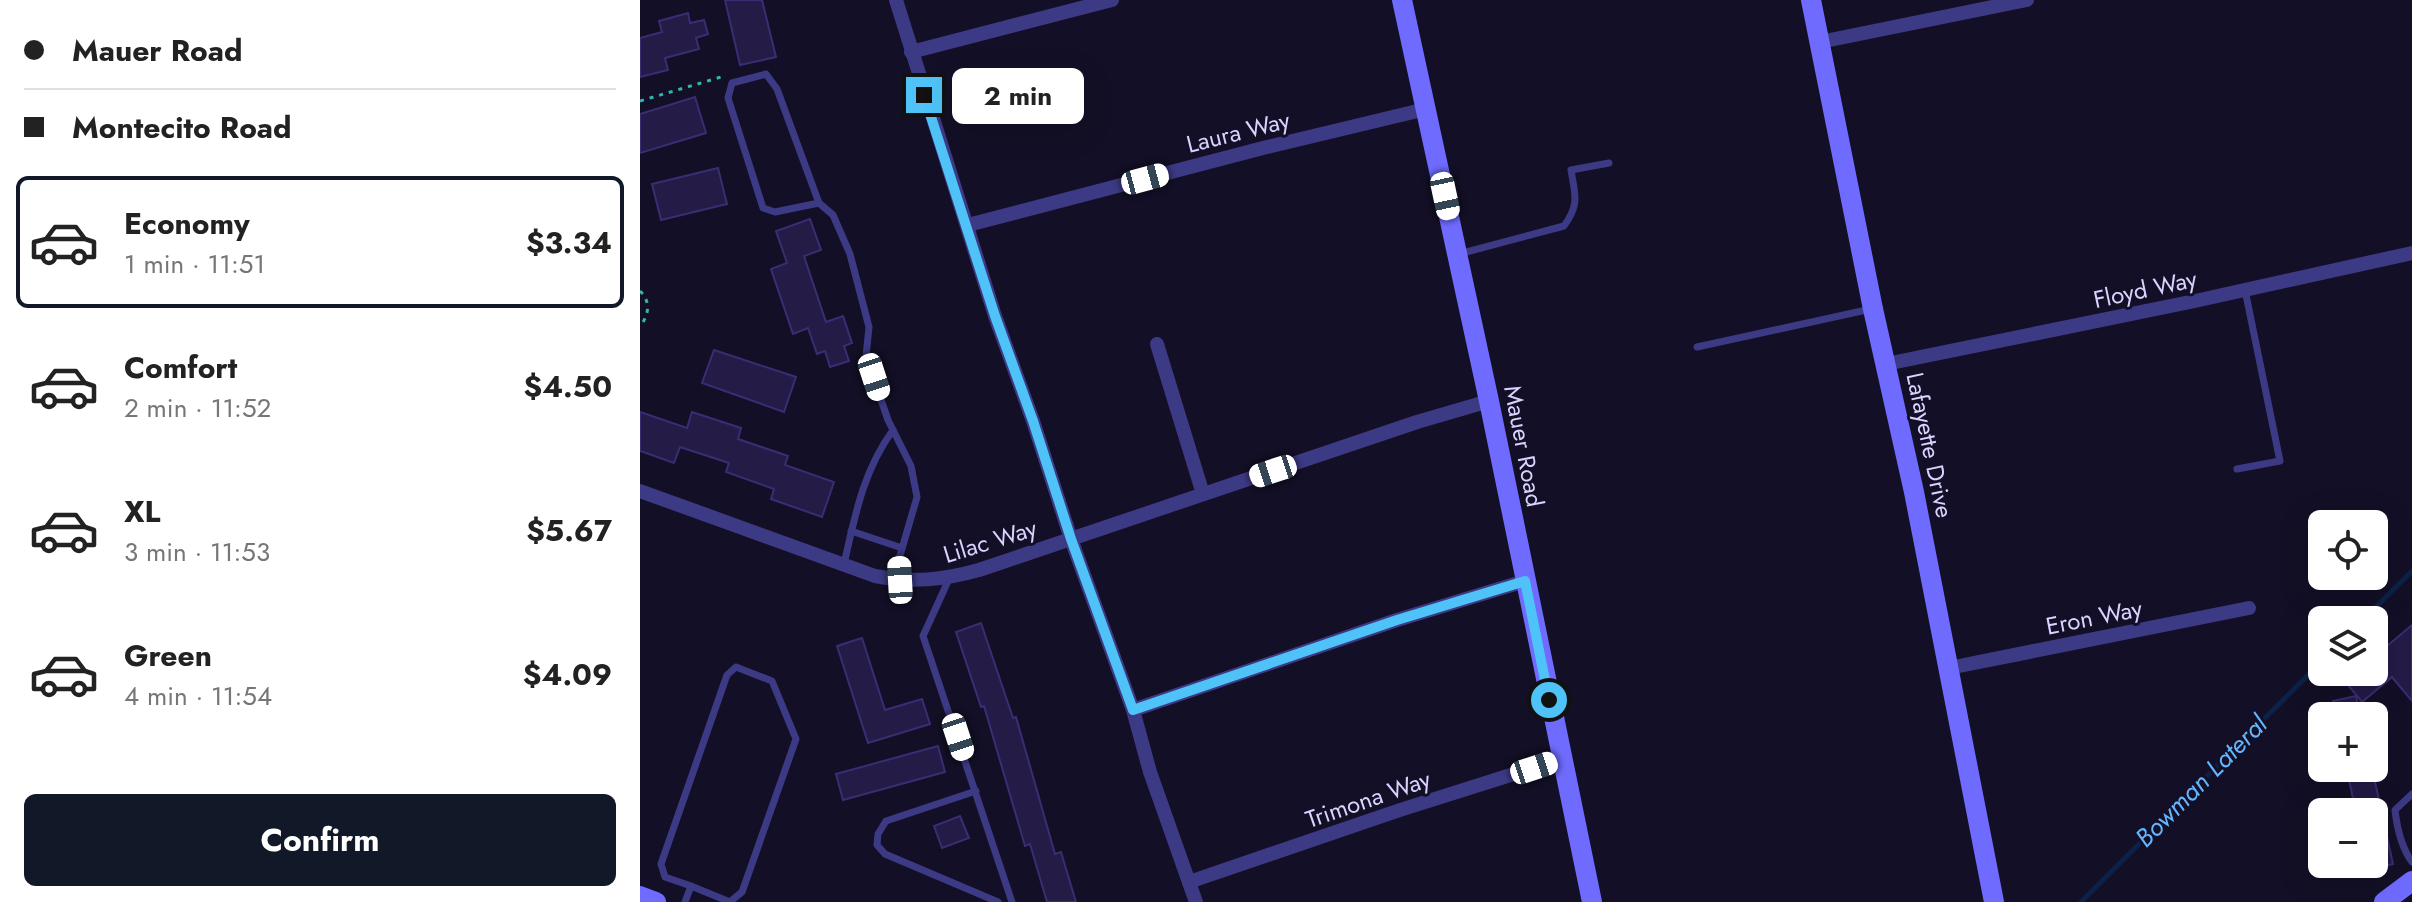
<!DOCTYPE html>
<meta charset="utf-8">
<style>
:root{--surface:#fff;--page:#f6f6f6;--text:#222;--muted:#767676;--line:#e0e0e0;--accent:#111827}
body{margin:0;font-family:Jost,sans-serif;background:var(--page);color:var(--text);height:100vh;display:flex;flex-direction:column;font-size:30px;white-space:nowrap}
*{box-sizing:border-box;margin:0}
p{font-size:26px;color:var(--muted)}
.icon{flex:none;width:44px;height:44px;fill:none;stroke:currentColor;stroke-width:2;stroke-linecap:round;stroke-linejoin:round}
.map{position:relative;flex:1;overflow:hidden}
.drawer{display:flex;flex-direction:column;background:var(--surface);width:640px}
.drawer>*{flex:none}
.hud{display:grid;align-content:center;height:176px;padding:0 24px;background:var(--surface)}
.buttons{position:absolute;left:1668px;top:510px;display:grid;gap:16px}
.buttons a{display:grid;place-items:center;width:80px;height:80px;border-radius:12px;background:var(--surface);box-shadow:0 8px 32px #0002;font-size:40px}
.end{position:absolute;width:36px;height:36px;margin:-18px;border:10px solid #4fc3f7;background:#111;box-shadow:0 0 0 4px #111}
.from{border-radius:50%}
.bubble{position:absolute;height:56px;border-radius:12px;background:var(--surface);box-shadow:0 8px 32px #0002;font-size:26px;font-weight:700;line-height:56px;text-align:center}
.car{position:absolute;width:24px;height:48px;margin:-24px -12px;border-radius:10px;box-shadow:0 0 6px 2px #0007;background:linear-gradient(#fff 24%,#345 0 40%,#fff 0 76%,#345 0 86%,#fff 0)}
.hud b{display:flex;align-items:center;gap:28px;height:76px;font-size:30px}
.hud b+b{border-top:2px solid var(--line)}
.hud i{width:20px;height:20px;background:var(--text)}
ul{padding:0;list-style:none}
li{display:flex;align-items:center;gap:24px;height:132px;margin:0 16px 12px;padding:0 8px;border:4px solid transparent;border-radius:12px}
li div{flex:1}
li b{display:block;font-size:30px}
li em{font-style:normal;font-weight:700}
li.current{border-color:var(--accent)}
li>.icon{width:72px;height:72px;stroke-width:1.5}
.primary-button{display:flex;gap:16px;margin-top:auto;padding:16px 24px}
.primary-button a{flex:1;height:92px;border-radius:12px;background:var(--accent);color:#fff;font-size:32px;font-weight:700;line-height:92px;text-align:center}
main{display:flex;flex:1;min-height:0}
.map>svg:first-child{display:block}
</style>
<main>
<section class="drawer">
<div class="hud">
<b><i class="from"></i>Mauer Road</b>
<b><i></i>Montecito Road</b>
</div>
<ul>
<li class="current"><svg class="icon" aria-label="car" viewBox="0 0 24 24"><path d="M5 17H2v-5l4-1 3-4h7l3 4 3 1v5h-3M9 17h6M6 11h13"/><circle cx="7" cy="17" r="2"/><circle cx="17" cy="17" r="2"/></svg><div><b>Economy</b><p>1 min · 11:51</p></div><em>$3.34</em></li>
<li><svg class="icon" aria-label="car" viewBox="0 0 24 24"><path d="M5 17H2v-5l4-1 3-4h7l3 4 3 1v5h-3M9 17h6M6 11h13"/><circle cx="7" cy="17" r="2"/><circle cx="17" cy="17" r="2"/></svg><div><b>Comfort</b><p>2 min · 11:52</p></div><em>$4.50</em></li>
<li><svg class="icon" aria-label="car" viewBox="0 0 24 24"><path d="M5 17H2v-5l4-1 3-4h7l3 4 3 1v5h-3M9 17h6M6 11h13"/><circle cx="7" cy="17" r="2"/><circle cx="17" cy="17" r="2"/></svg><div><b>XL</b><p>3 min · 11:53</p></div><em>$5.67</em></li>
<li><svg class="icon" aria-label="car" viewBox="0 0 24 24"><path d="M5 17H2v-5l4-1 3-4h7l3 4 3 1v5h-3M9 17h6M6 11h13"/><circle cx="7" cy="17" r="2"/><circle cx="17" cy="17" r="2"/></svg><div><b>Green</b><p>4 min · 11:54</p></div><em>$4.09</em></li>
</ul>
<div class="primary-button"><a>Confirm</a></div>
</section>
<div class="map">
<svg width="1772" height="902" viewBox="0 0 1772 902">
<rect width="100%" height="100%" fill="#130f26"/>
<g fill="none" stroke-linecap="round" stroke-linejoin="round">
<!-- stream -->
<g stroke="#0c2248" stroke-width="5">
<polyline points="1723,620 1772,571"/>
<polyline points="1441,902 1682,661"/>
</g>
</g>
<!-- building -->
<g fill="#241b47" stroke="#3b2d73" stroke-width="2">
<polygon points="85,0 122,0 136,57 100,65"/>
<polygon points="48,13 50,23 64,20 68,34 56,38 59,49 25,58 28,70 0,77 0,38 22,32 19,21"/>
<polygon points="55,97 66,133 0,153 0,114"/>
<polygon points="78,168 87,204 21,220 12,184"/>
<polygon points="170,219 181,250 164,256 186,322 203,316 212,343 204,346 209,361 190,367 185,351 177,354 168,328 153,334 131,269 147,263 136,231"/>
<polygon points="74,350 156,377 144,412 62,383"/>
<polygon points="0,412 47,428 52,412 101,428 98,439 148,456 145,465 194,482 182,517 131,499 134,489 86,472 89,463 40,447 34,463 0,451"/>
<polygon points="341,623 373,718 376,717 415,854 421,852 436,902 407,902 390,844 385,846 344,706 341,707 316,632"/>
<polygon points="1772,625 1772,701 1752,677 1722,702 1708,685 1723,672 1734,672 1734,657"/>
<polygon points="222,638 245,710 282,699 290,724 228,743 197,646"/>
<polygon points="1716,696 1720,716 1696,716 1693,701"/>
<polygon points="298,746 305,772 203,800 196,774"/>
<polygon points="1721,768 1732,768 1753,864 1734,868 1734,808 1716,812 1707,771"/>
<polygon points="320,816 329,838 302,848 294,826"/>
</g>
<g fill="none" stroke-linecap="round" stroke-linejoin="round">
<!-- path -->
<g stroke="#2fb8b0" stroke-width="3" stroke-dasharray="4 6" stroke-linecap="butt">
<polyline points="0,101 81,77"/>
<path d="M0,291C11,301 9,316 0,326"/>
</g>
<!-- lane -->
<g stroke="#3d3a85" stroke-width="7">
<polyline points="179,203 135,212 123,208 88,98 92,83 126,74 137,89 179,203 193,215 210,254 229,327 226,356 248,420 271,466 277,497 259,559 260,580"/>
<path d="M819,254L924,226C940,204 935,195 931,170L969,163"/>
<polyline points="1057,347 1231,309"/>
<polyline points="1597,469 1640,461 1605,290"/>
<polyline points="211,531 262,548"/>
<path d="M204,564C215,516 223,471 253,430"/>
<polyline points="309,579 283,636 372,902"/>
<polyline points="336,791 246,821 238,834 237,845 245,854 358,902"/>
<path d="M1772,794L1755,810C1757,828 1761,847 1772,862"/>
<polyline points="51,886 25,877 21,864 87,675 96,667 132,681 156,739 102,892 91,901"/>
<polyline points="45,902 51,886 90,902"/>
</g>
<!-- street -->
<g stroke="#3d3a85" stroke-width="14">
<polyline points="256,0 355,316 393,421 431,539 493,710 510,772 556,902"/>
<polyline points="1180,42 1387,0"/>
<polyline points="271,52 472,0"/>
<polyline points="328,225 623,148 786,109"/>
<polyline points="517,344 563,494"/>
<polyline points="1246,364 1555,301 1772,253"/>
<path d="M0,491L235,576C272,583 303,580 339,570L777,422L849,401"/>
<polyline points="1309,668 1609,608"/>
<polyline points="493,710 757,620 885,581"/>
<polyline points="549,882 760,810 921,759"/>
</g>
<!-- secondary -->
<g stroke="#6f6bff" stroke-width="20">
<polyline points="762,0 849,401 952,902"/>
<polyline points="1171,0 1233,309 1274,492 1354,902"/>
<polyline points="0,896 16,902"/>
<polyline points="1744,902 1772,881"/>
</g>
</g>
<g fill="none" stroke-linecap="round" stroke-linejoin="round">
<!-- route -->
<polyline stroke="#4fc3f7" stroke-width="10" points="284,95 355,316 393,421 431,539 493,710 757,620 885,581 909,700"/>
</g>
<g text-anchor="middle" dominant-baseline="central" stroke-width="6" stroke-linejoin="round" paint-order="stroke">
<!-- street labels -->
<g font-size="24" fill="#d9d4ff" stroke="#130f26">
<text transform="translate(598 132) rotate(-14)">Laura Way</text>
<text transform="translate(1505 289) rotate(-12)">Floyd Way</text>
<text transform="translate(1290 445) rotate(78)">Lafayette Drive</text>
<text transform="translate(884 446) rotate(79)">Mauer Road</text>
<text transform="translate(350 541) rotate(-17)">Lilac Way</text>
<text transform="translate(1454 617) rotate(-11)">Eron Way</text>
<text transform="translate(728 799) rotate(-19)">Trimona Way</text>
</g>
<!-- water labels -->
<g font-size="26" font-style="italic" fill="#62b6ff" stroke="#130f26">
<text transform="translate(1561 781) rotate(-45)">Bowman Lateral</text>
</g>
</g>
</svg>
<div class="buttons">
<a><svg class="icon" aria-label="locate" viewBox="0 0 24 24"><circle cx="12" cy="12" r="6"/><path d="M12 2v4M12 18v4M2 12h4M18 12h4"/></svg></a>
<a><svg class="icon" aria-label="layers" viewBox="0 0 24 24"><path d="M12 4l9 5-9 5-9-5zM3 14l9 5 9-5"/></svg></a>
<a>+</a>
<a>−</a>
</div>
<i class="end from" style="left:909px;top:700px"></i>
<i class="end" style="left:284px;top:95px"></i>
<div class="bubble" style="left:312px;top:68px;width:132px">2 min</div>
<i class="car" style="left:505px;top:179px;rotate:75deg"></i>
<i class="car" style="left:805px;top:196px;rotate:168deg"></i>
<i class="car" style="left:234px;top:377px;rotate:162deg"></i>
<i class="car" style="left:633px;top:471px;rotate:252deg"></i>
<i class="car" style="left:260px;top:580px;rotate:357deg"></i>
<i class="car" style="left:318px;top:737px;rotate:162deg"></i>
<i class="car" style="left:894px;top:768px;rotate:72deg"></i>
</div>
</main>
